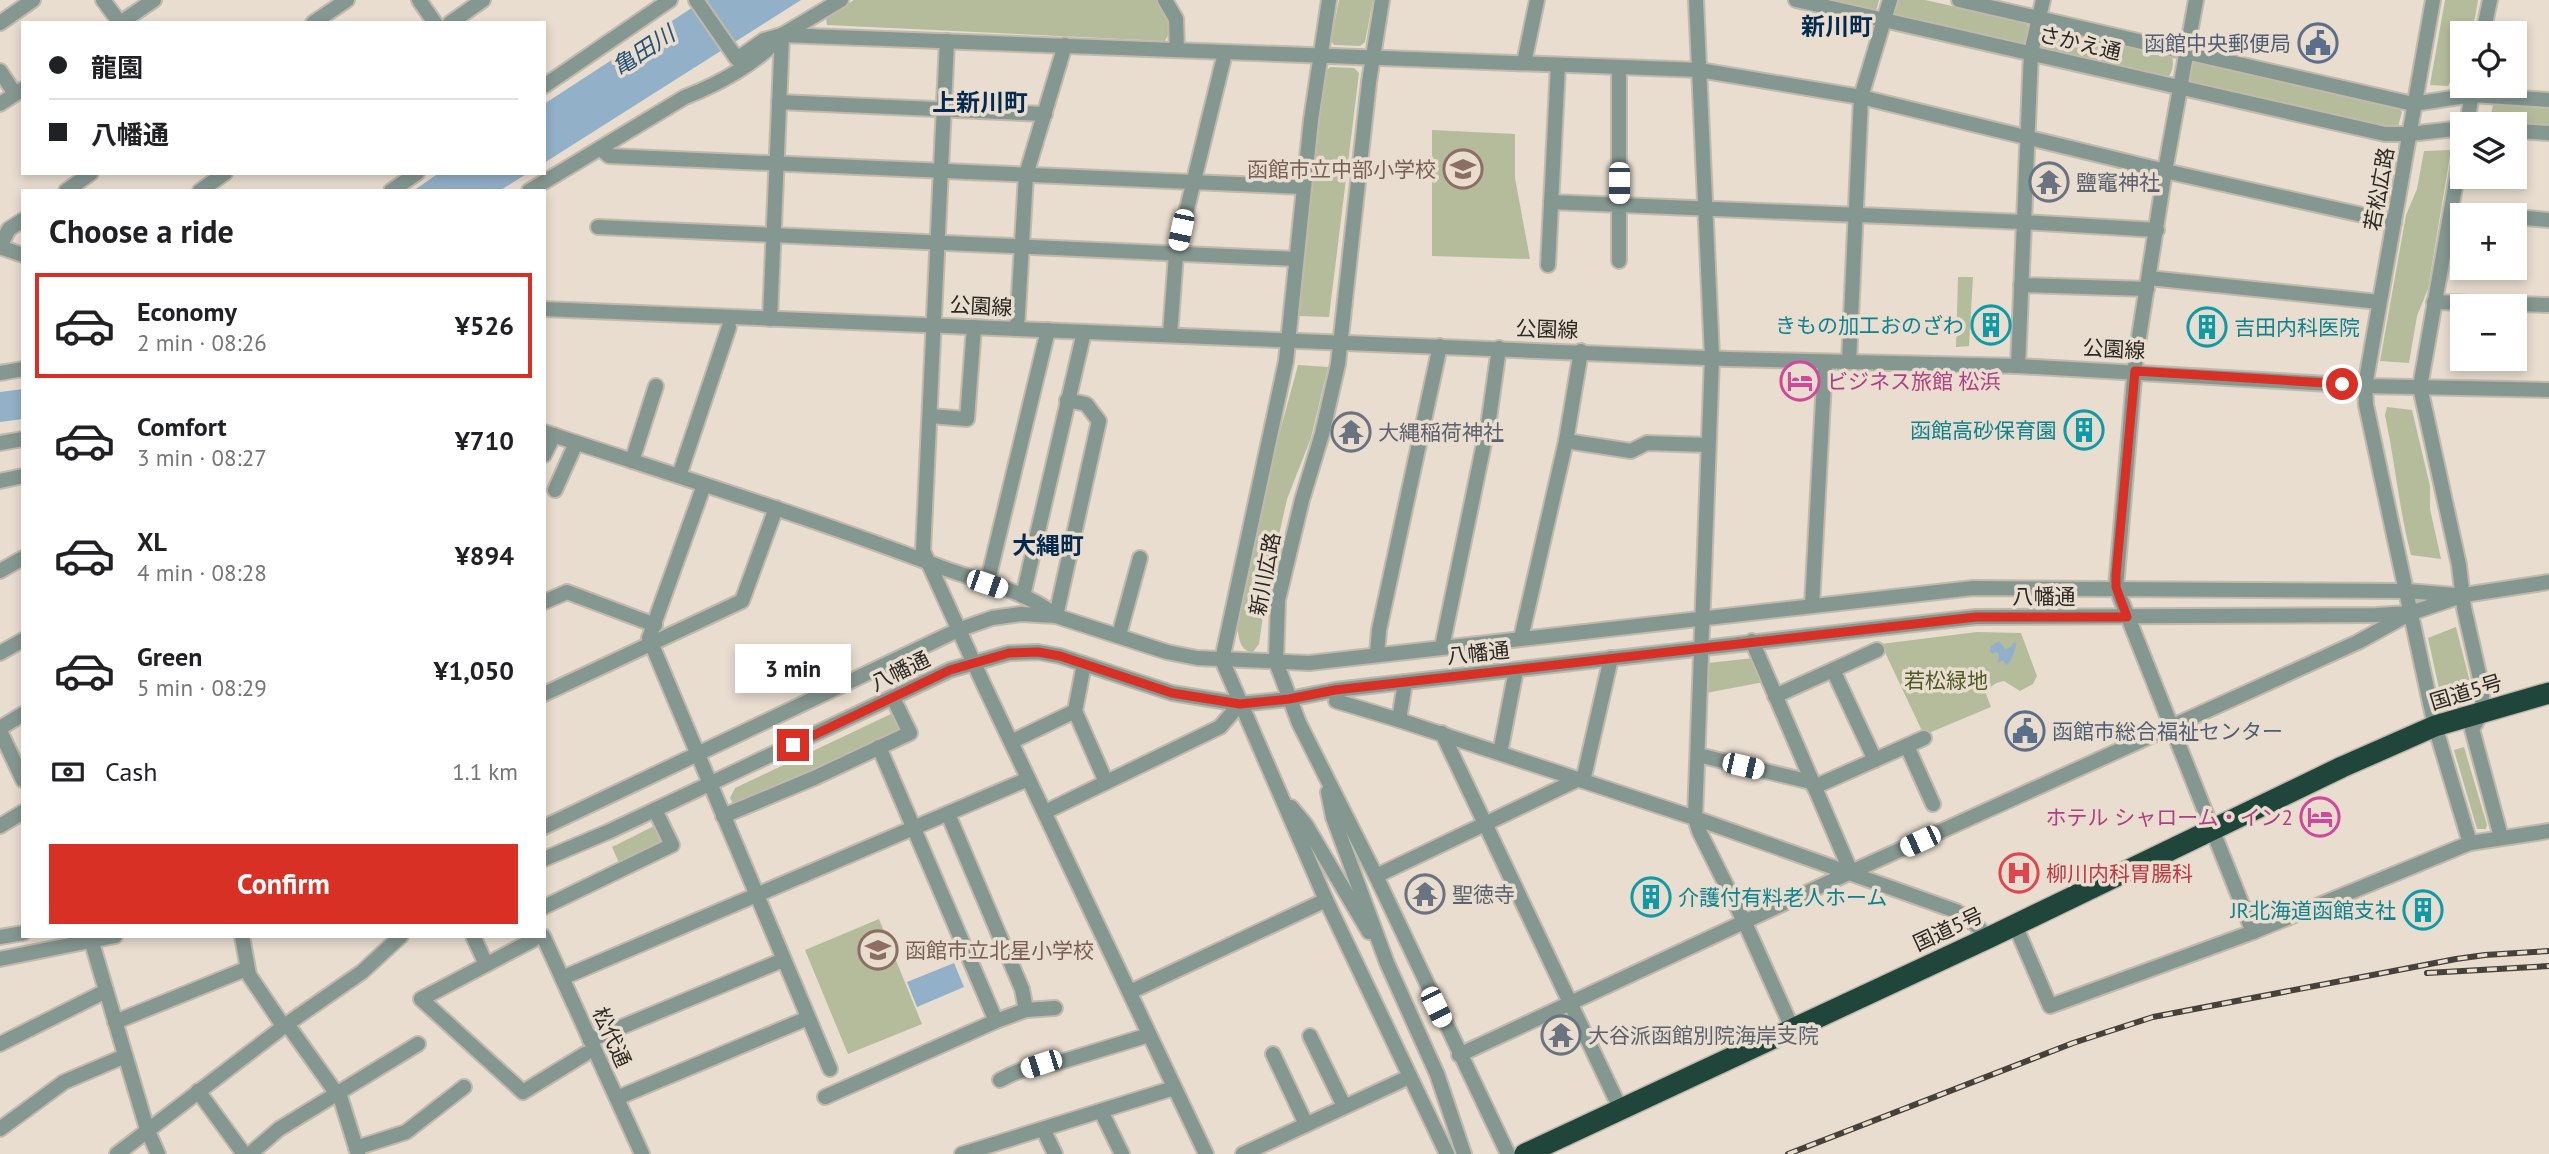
<!DOCTYPE html>
<meta charset="utf-8">
<style>
:root{--surface:#fff;--page:#f2f2f2;--text:#202124;--muted:#757577;--line:#e0e0e0;--accent:#d93025}
body{margin:0;font-family:"PT Sans","Noto Sans JP",sans-serif;background:var(--page);color:var(--text);height:100vh;display:flex;flex-direction:column;font-size:26px;white-space:nowrap}
*{box-sizing:border-box;margin:0}
p{font-size:23px;color:var(--muted)}
.icon{flex:none;width:38px;height:38px;fill:none;stroke:currentColor;stroke-width:2;stroke-linecap:round;stroke-linejoin:round}
.map{position:relative;flex:1;overflow:hidden}
.sheet{position:absolute;left:21px;top:189px;width:525px;height:749px;display:flex;flex-direction:column;background:var(--surface);border-radius:0px;box-shadow:0 4px 10px #0003}
.sheet>*{flex:none}
.top-card{position:absolute;left:21px;top:21px;width:525px;height:154px;border-radius:0px;box-shadow:0 4px 10px #0003;display:grid;align-content:center;height:154px;padding:0 28px;background:var(--surface)}
.controls{position:absolute;left:2450px;top:21px;display:grid;gap:14px}
.controls a{display:grid;place-items:center;width:77px;height:77px;border-radius:0px;background:var(--surface);box-shadow:0 4px 10px #0003;font-size:35px}
.end{position:absolute;width:32px;height:32px;margin:-16px;border:9px solid #d93025;background:#fff;box-shadow:0 0 0 4px #fff}
.from{border-radius:50%}
.bubble{position:absolute;height:49px;border-radius:0px;background:var(--surface);box-shadow:0 4px 10px #0003;font-size:23px;font-weight:600;line-height:49px;text-align:center}
.car{position:absolute;width:21px;height:42px;margin:-21px -10px;border-radius:9px;box-shadow:0 0 5px 2px #0007;background:linear-gradient(#fff 24%,#345 0 40%,#fff 0 76%,#345 0 86%,#fff 0)}
.top-card b{display:flex;align-items:center;gap:24px;height:66px;font-size:26px}
.top-card b+b{border-top:2px solid var(--line)}
.top-card i{width:18px;height:18px;background:var(--text)}
ul{padding:0;list-style:none}
li{display:flex;align-items:center;gap:21px;height:105px;margin:0 14px 10px;padding:0 14px;border:4px solid transparent;border-radius:0px}
li div{flex:1}
li b{display:block;font-size:26px}
li em{font-style:normal;font-weight:600}
li.current{border-color:var(--accent)}
li>.icon{width:63px;height:63px;stroke-width:1.5}
h2{padding:0 28px;font-size:32px;line-height:84px}
.pay{display:flex;align-items:center;gap:18px;height:77px;padding:0 28px;font-size:26px}
.pay p{margin-inline-start:auto}
.action{display:flex;gap:14px;margin-top:auto;padding:14px 28px}
.action a{flex:1;height:80px;border-radius:0px;background:var(--accent);color:#fff;font-size:28px;font-weight:600;line-height:80px;text-align:center}
.map>svg:first-child{display:block}
</style>
<div class="map">
<svg width="2549" height="1154" viewBox="0 0 2549 1154">
<rect width="100%" height="100%" fill="#e8ddcf"/>
<!-- green -->
<g fill="#b4bc9b">
<path d="M854,0H1157C1167,16 1175,23 1165,41L827,25L826,18Z"/>
<polygon points="1339,0 1373,0 1365,42 1360,46 1334,45 1331,41"/>
<polygon points="1821,0 1879,0 1877,8 1872,12"/>
<polygon points="1896,0 1925,0 2025,22 2029,28 2025,43 2017,47 1899,18 1894,13"/>
<polygon points="2445,0 2478,0 2475,18 2469,33 2462,33 2460,77 2452,78 2448,86 2430,85"/>
<path d="M2047,28L2165,53L2172,56C2174,63 2173,73 2167,78L2041,50L2039,46L2042,30Z"/>
<polygon points="2196,62 2397,105 2402,112 2398,127 2393,130 2193,85 2190,80 2193,64"/>
<polygon points="1330,67 1354,68 1359,73 1329,317 1298,316 1325,72"/>
<polygon points="2494,100 2549,105 2549,129 2515,124 2489,124"/>
<polygon points="1432,130 1515,134 1515,178 1530,259 1432,256"/>
<polygon points="2451,150 2428,289 2417,316 2409,363 2380,361 2406,215 2417,189 2424,151"/>
<polygon points="1958,277 1973,277 1969,346 1956,347"/>
<path d="M1298,365L1328,367L1311,438L1287,499L1266,594L1259,644L1252,653C1240,649 1240,641 1237,629L1263,494Z"/>
<path d="M2387,407L2412,410L2430,486V509L2441,559L2411,555C2399,509 2395,462 2385,415Z"/>
<polygon points="2456,627 2470,682 2440,693 2428,638"/>
<path d="M1977,632L2021,633L2037,676L2033,684L2020,691L2004,681C1995,683 1991,685 1986,694L1991,707L1924,735L1881,644Z"/>
<polygon points="1754,658 1764,682 1706,693 1708,663"/>
<polygon points="893,713 900,729 899,732 809,775 734,805 730,798 735,788"/>
<polygon points="2464,747 2487,825 2486,829 2477,829 2454,750"/>
<polygon points="656,825 664,843 620,865 612,847"/>
<polygon points="879,919 922,1024 848,1054 805,950"/>
</g>
<!-- water -->
<g fill="#93b0c9">
<polygon points="704,0 801,0 544,163 544,104"/>
<polygon points="439,173 528,173 499,191 413,191"/>
<polygon points="23,389 23,419 0,422 0,392"/>
<path d="M1999,641L2005,649L2011,647L2014,642L2016,643C2017,648 2011,660 2008,664L2006,665L2003,660L1998,663L1999,654L1996,652L1992,654L1990,651L1991,646Z"/>
<polygon points="954,963 964,987 917,1007 907,982"/>
</g>
<g fill="none" stroke-linecap="round" stroke-linejoin="round">
<!-- minor casing -->
<g stroke="#c2b9ad" stroke-width="18">
<g id="minor">
<polyline points="103,0 120,23"/>
<polyline points="419,0 435,23"/>
<polyline points="696,0 737,59 764,40 782,35 841,0"/>
<polyline points="1165,0 1176,19 1177,50"/>
<polyline points="1329,0 1311,120 1286,361 1222,660 1326,900 1447,1154"/>
<polyline points="1382,0 1369,82 1338,364 1322,434 1302,500 1278,600 1276,662 1299,723 1376,876 1508,1154"/>
<polyline points="1696,0 1712,357 1695,818 1699,831 1745,923 1793,1030"/>
<polyline points="1796,0 2385,134 2410,134 2462,128"/>
<polyline points="1959,0 2413,104 2472,95 2549,100"/>
<polyline points="2196,0 2165,171 2136,356 2116,587 2253,932"/>
<polyline points="2433,0 2365,386 2366,405 2435,726 2470,843"/>
<polyline points="0,23 33,0"/>
<polyline points="120,23 154,0"/>
<polyline points="313,23 347,0"/>
<polyline points="450,23 483,0"/>
<polyline points="2483,33 2490,0"/>
<polyline points="782,35 1699,70 1861,97 2165,171 2394,222"/>
<polyline points="947,41 923,551 983,683 1206,1154"/>
<polyline points="1524,63 1537,0"/>
<polyline points="1619,67 1619,261"/>
<polyline points="0,71 15,94"/>
<polyline points="544,86 670,0"/>
<polyline points="779,102 1045,114"/>
<polyline points="0,104 23,89"/>
<polyline points="2467,124 2473,87"/>
<polyline points="2515,131 2549,133"/>
<polyline points="2462,147 2420,387 2459,565 2464,608 2481,683 2483,711 2472,729 2501,837"/>
<polyline points="601,149 609,156 1303,187"/>
<polyline points="66,191 91,173"/>
<polyline points="200,191 225,173"/>
<polyline points="391,191 417,173"/>
<path d="M529,191L685,97C719,84 757,63 782,35"/>
<polyline points="1551,202 2023,222 2157,230"/>
<polyline points="2451,212 2491,215"/>
<polyline points="2515,217 2549,220"/>
<polyline points="598,227 1296,259"/>
<polyline points="0,246 9,229 23,220"/>
<polyline points="0,247 23,255"/>
<polyline points="1548,265 1558,65"/>
<polyline points="2149,278 2379,302"/>
<polyline points="2021,285 2147,289"/>
<polyline points="2434,302 2549,305"/>
<polyline points="544,309 1728,359 2018,366 2365,386 2549,390"/>
<polyline points="770,319 782,35"/>
<polyline points="1017,329 1026,175 1065,45"/>
<polyline points="1170,335 1176,254 1225,53"/>
<polyline points="1849,362 1861,97 1890,0"/>
<polyline points="2018,366 2031,53 2043,0"/>
<polyline points="0,373 23,369"/>
<polyline points="930,416 967,419 974,327"/>
<path d="M544,432C677,476 812,518 943,568C979,581 1027,591 1056,616L1099,421L1086,404L1067,400"/>
<polyline points="1566,441 1631,451 1647,443 1708,445"/>
<polyline points="0,443 23,439"/>
<polyline points="544,455 554,435"/>
<polyline points="632,461 656,386"/>
<polyline points="679,476 729,327"/>
<polyline points="0,481 23,476"/>
<polyline points="704,485 649,638 830,1069"/>
<polyline points="555,490 576,443"/>
<polyline points="0,571 23,558"/>
<polyline points="987,584 1048,330"/>
<polyline points="1023,596 1084,332"/>
<polyline points="544,602 567,592 655,625"/>
<polyline points="1812,606 1825,362"/>
<polyline points="1119,635 1140,558"/>
<polyline points="1521,638 1566,441 1581,351"/>
<polyline points="1752,641 1851,872"/>
<polyline points="1442,647 1489,419 1499,348"/>
<polyline points="0,653 23,640"/>
<polyline points="1377,655 1379,630 1440,346"/>
<polyline points="1084,664 1075,711 1106,782"/>
<polyline points="1833,670 1875,760"/>
<polyline points="1405,682 1399,720 1695,818 1956,911 1975,924 1988,938"/>
<polyline points="544,694 742,601 776,508"/>
<polyline points="1775,696 1877,650"/>
<polyline points="1336,701 1399,720"/>
<polyline points="0,728 23,714"/>
<polyline points="0,731 23,780"/>
<polyline points="1442,733 1621,1110"/>
<polyline points="1011,742 1075,711"/>
<polyline points="1907,746 1933,804"/>
<polyline points="879,747 996,1021"/>
<polyline points="1500,753 1516,670"/>
<polyline points="1698,755 1811,782"/>
<polyline points="1583,781 1611,658"/>
<polyline points="1814,787 1924,738"/>
<polyline points="1328,792 1333,817 1387,963 1437,1074 1464,1154"/>
<polyline points="1291,807 1306,825 1369,932"/>
<polyline points="1045,812 1220,727 1240,704"/>
<polyline points="948,814 1022,989 1026,1010"/>
<polyline points="723,816 814,778 910,733 893,698"/>
<polyline points="0,826 23,812"/>
<polyline points="544,827 958,630 992,618 1021,614 1056,616 1167,652 1197,658 1309,663 1973,588 2407,591 2455,595"/>
<polyline points="544,859 610,831 950,670 1009,653 1038,652 1060,656 1172,693 1240,704 1289,699 1335,690 1976,617 2376,615 2411,613 2464,595 2549,582"/>
<polyline points="1376,876 1579,779"/>
<polyline points="544,907 672,845 655,810"/>
<polyline points="2015,925 2050,1006 2253,932 2470,843 2549,831"/>
<polyline points="90,936 147,1129 158,1154"/>
<polyline points="242,936 249,975 284,1027"/>
<polyline points="473,936 486,964"/>
<polyline points="543,936 642,1154"/>
<polyline points="0,937 23,933"/>
<polyline points="533,940 421,999 523,1092 585,1054"/>
<polyline points="0,959 115,936"/>
<polyline points="562,978 1028,779"/>
<polyline points="1130,992 1326,900"/>
<polyline points="115,1022 246,969"/>
<polyline points="287,1024 337,1094"/>
<polyline points="1310,1036 1344,1106"/>
<polyline points="590,1040 783,960"/>
<polyline points="0,1044 106,991"/>
<polyline points="1273,1054 1306,1124"/>
<polyline points="1459,1055 1851,872 2358,642 2407,615"/>
<path d="M1000,1080C1018,1070 1037,1064 1057,1063L1149,1035"/>
<polyline points="198,1091 244,1154"/>
<polyline points="339,1093 358,1154"/>
<polyline points="825,1097 996,1021 1026,1010 1055,1008"/>
<polyline points="617,1098 808,1018"/>
<polyline points="1101,1111 1122,1154"/>
<polyline points="0,1129 64,1082 125,1056"/>
<polyline points="1043,1129 1055,1154"/>
<polyline points="356,1148 406,1132 464,1087"/>
<polyline points="117,1154 287,1024 362,972 401,936"/>
<polyline points="250,1154 279,1129 418,1044"/>
<polyline points="962,1154 1174,1088"/>
<polyline points="1243,1154 1409,1077"/>
</g>
</g>
<!-- highway casing -->
<g stroke="#c2b9ad" stroke-width="24">
<polyline id="highway" points="1525,1154 1988,938 2342,767 2435,726 2549,693"/>
</g>
<!-- minor -->
<use href="#minor" stroke="#859791" stroke-width="14"/>
<!-- highway -->
<use href="#highway" stroke="#20463c" stroke-width="21"/>
<!-- rail casing -->
<g stroke="#46413a" stroke-width="6">
<g id="rail">
<polyline points="2427,973 2549,966"/>
<polyline points="1788,1154 2073,1043 2153,1017 2456,959 2485,955 2549,951"/>
</g>
</g>
<!-- rail -->
<use href="#rail" stroke="#e8ddcf" stroke-width="3.5" stroke-dasharray="10" stroke-linecap="butt"/>
</g>
<g fill="none" stroke-linecap="round" stroke-linejoin="round">
<!-- route -->
<polyline stroke="#d93025" stroke-width="9" points="793,745 950,670 1009,653 1038,652 1060,656 1172,693 1240,704 1289,699 1335,690 1976,617 2127,617 2116,587 2116,575 2135,371 2342,384"/>
</g>
<!-- icons -->
<defs>
<g id="civic-ring" transform="scale(2.0125)"><circle r="9.5" fill="#e8ddcf" stroke="#5c6f8a" stroke-width="1.5"/><path d="M-.6-6.5H3V-4.5H.6V-3L4-1V1h2V6H-6V1h2V-1L-.6-3ZM-1.2 2.5V6h2.4V2.5Z" fill="#5c6f8a"/></g>
<g id="school-ring" transform="scale(2.0125)"><circle r="9.5" fill="#e8ddcf" stroke="#8d6e63" stroke-width="1.5"/><path d="M0-5L7-2L0 1L-7-2ZM-4 1L0 2.5L4 1V4Q0 6-4 4Z" fill="#8d6e63"/></g>
<g id="temple-ring" transform="scale(2.0125)"><circle r="9.5" fill="#e8ddcf" stroke="#6b7280" stroke-width="1.5"/><path d="M0-6L5-2H3V0L6.5 2.5H4V6H1.5V3h-3V6H-4V2.5H-6.5L-3 0V-2H-5Z" fill="#6b7280"/></g>
<g id="building-ring" transform="scale(2.0125)"><circle r="9.5" fill="#e8ddcf" stroke="#0f9aa8" stroke-width="1.5"/><path d="M-4-6H4V6H1V3H-1V6H-4ZM-2.5-4.3h1.7v1.8h-1.7ZM.8-4.3h1.7v1.8H.8ZM-2.5-1h1.7V.8h-1.7ZM.8-1h1.7V.8H.8Z" fill="#0f9aa8"/></g>
<g id="hotel-ring" transform="scale(2.0125)"><circle r="9.5" fill="#e8ddcf" stroke="#d1479c" stroke-width="1.5"/><path d="M-6-4.5h1.5V1H6V5H4.5V3h-9V5H-6ZM-4 0a1.8 1.8 0 1 1 3.6 0ZM.5 0V-2.5h3Q6-2.5 6 0Z" fill="#d1479c"/></g>
<g id="hospital-ring" transform="scale(2.0125)"><circle r="9.5" fill="#e8ddcf" stroke="#e0444e" stroke-width="1.5"/><path d="M-5-5h3v3.5h4V-5h3V5h-3V1.5h-4V5h-3Z" fill="#e0444e"/></g>
</defs>
<g fill-rule="evenodd">
<use href="#civic-ring" x="2318" y="43"/>
<use href="#school-ring" x="1463" y="169"/>
<use href="#temple-ring" x="2049" y="182"/>
<use href="#building-ring" x="1991" y="325"/>
<use href="#building-ring" x="2207" y="327"/>
<use href="#hotel-ring" x="1800" y="381"/>
<use href="#building-ring" x="2084" y="430"/>
<use href="#temple-ring" x="1351" y="432"/>
<use href="#civic-ring" x="2025" y="731"/>
<use href="#hotel-ring" x="2320" y="817"/>
<use href="#hospital-ring" x="2019" y="873"/>
<use href="#temple-ring" x="1425" y="894"/>
<use href="#building-ring" x="1651" y="897"/>
<use href="#building-ring" x="2423" y="910"/>
<use href="#school-ring" x="878" y="950"/>
<use href="#temple-ring" x="1561" y="1035"/>
</g>
<g text-anchor="middle" dominant-baseline="central" stroke-width="7" stroke-linejoin="round" paint-order="stroke">
<!-- street labels -->
<g font-size="21" fill="#2c2823" stroke="#e8ddcf">
<text transform="translate(2080 43) rotate(13)">さかえ通</text>
<text transform="translate(2379 189) rotate(-80)">若松広路</text>
<text transform="translate(981 306) rotate(3)">公園線</text>
<text transform="translate(1547 329) rotate(2)">公園線</text>
<text transform="translate(2114 349) rotate(3)">公園線</text>
<text transform="translate(1265 574) rotate(-79)">新川広路</text>
<text x="2044" y="596">八幡通</text>
<text transform="translate(1478 653) rotate(-6)">八幡通</text>
<text transform="translate(900 671) rotate(-26)">八幡通</text>
<text transform="translate(2466 692) rotate(-17)">国道5号</text>
<text transform="translate(1948 929) rotate(-25)">国道5号</text>
<text transform="translate(612 1037) rotate(66)">松代通</text>
</g>
<!-- service labels -->
<g font-size="21" fill="#4e5e75" stroke="#e8ddcf" text-anchor="end">
<text x="2291" y="43">函館中央郵便局</text>
<text x="2052" y="731" text-anchor="start">函館市総合福祉センター</text>
</g>
<!-- education labels -->
<g font-size="21" fill="#785e54" stroke="#e8ddcf" text-anchor="end">
<text x="1436" y="169">函館市立中部小学校</text>
<text x="905" y="950" text-anchor="start">函館市立北星小学校</text>
</g>
<!-- worship labels -->
<g font-size="21" fill="#5b616d" stroke="#e8ddcf" text-anchor="start">
<text x="2076" y="182">鹽竈神社</text>
<text x="1378" y="432">大縄稲荷神社</text>
<text x="1452" y="894">聖徳寺</text>
<text x="1588" y="1035">大谷派函館別院海岸支院</text>
</g>
<!-- culture labels -->
<g font-size="21" fill="#0d838f" stroke="#e8ddcf" text-anchor="end">
<text x="1964" y="325">きもの加工おのざわ</text>
<text x="2234" y="327" text-anchor="start">吉田内科医院</text>
<text x="2057" y="430">函館高砂保育園</text>
<text x="1678" y="897" text-anchor="start">介護付有料老人ホーム</text>
<text x="2396" y="910">JR北海道函館支社</text>
</g>
<!-- hotel labels -->
<g font-size="21" fill="#b23c85" stroke="#e8ddcf" text-anchor="start">
<text x="1827" y="381">ビジネス旅館 松浜</text>
<text x="2293" y="817" text-anchor="end">ホテル シャローム・イン2</text>
</g>
<!-- park labels -->
<g font-size="21" fill="#4e5923" stroke="#e8ddcf">
<text x="1946" y="680">若松緑地</text>
</g>
<!-- health labels -->
<g font-size="21" fill="#be3a42" stroke="#e8ddcf" text-anchor="start">
<text x="2046" y="873">柳川内科胃腸科</text>
</g>
<!-- water labels -->
<g font-size="23" font-style="italic" fill="#235275" stroke="#e8ddcf">
<text transform="translate(643 50) rotate(-33)">亀田川</text>
</g>
<!-- quarter labels -->
<g font-size="24" font-weight="bold" fill="#042a50" stroke="#e8ddcf">
<text x="1837" y="26">新川町</text>
<text x="980" y="102">上新川町</text>
<text x="1048" y="545">大縄町</text>
</g>
</g>
</svg>
<div class="controls">
<a><svg class="icon" aria-label="locate" viewBox="0 0 24 24"><circle cx="12" cy="12" r="6"/><path d="M12 2v4M12 18v4M2 12h4M18 12h4"/></svg></a>
<a><svg class="icon" aria-label="layers" viewBox="0 0 24 24"><path d="M12 4l9 5-9 5-9-5zM3 14l9 5 9-5"/></svg></a>
<a>+</a>
<a>−</a>
</div>
<i class="end from" style="left:2342px;top:384px"></i>
<i class="end" style="left:793px;top:745px"></i>
<div class="bubble" style="left:735px;top:644px;width:116px">3 min</div>
<i class="car" style="left:1619px;top:183px;rotate:180deg"></i>
<i class="car" style="left:1181px;top:230px;rotate:192deg"></i>
<i class="car" style="left:987px;top:584px;rotate:109deg"></i>
<i class="car" style="left:1743px;top:766px;rotate:103deg"></i>
<i class="car" style="left:1920px;top:841px;rotate:245deg"></i>
<i class="car" style="left:1436px;top:1007px;rotate:154deg"></i>
<i class="car" style="left:1041px;top:1064px;rotate:252deg"></i>
<div class="top-card">
<b><i class="from"></i>龍園</b>
<b><i></i>八幡通</b>
</div>
<section class="sheet">
<h2>Choose a ride</h2>
<ul>
<li class="current"><svg class="icon" aria-label="car" viewBox="0 0 24 24"><path d="M5 17H2v-5l4-1 3-4h7l3 4 3 1v5h-3M9 17h6M6 11h13"/><circle cx="7" cy="17" r="2"/><circle cx="17" cy="17" r="2"/></svg><div><b>Economy</b><p>2 min · 08:26</p></div><em>¥526</em></li>
<li><svg class="icon" aria-label="car" viewBox="0 0 24 24"><path d="M5 17H2v-5l4-1 3-4h7l3 4 3 1v5h-3M9 17h6M6 11h13"/><circle cx="7" cy="17" r="2"/><circle cx="17" cy="17" r="2"/></svg><div><b>Comfort</b><p>3 min · 08:27</p></div><em>¥710</em></li>
<li><svg class="icon" aria-label="car" viewBox="0 0 24 24"><path d="M5 17H2v-5l4-1 3-4h7l3 4 3 1v5h-3M9 17h6M6 11h13"/><circle cx="7" cy="17" r="2"/><circle cx="17" cy="17" r="2"/></svg><div><b>XL</b><p>4 min · 08:28</p></div><em>¥894</em></li>
<li><svg class="icon" aria-label="car" viewBox="0 0 24 24"><path d="M5 17H2v-5l4-1 3-4h7l3 4 3 1v5h-3M9 17h6M6 11h13"/><circle cx="7" cy="17" r="2"/><circle cx="17" cy="17" r="2"/></svg><div><b>Green</b><p>5 min · 08:29</p></div><em>¥1,050</em></li>
</ul>
<div class="pay"><svg class="icon" aria-label="cash" viewBox="0 0 24 24"><path d="M3 7h18v10H3z"/><circle cx="12" cy="12" r="2"/></svg>Cash<p>1.1 km</p></div>
<div class="action"><a>Confirm</a></div>
</section>
</div>
